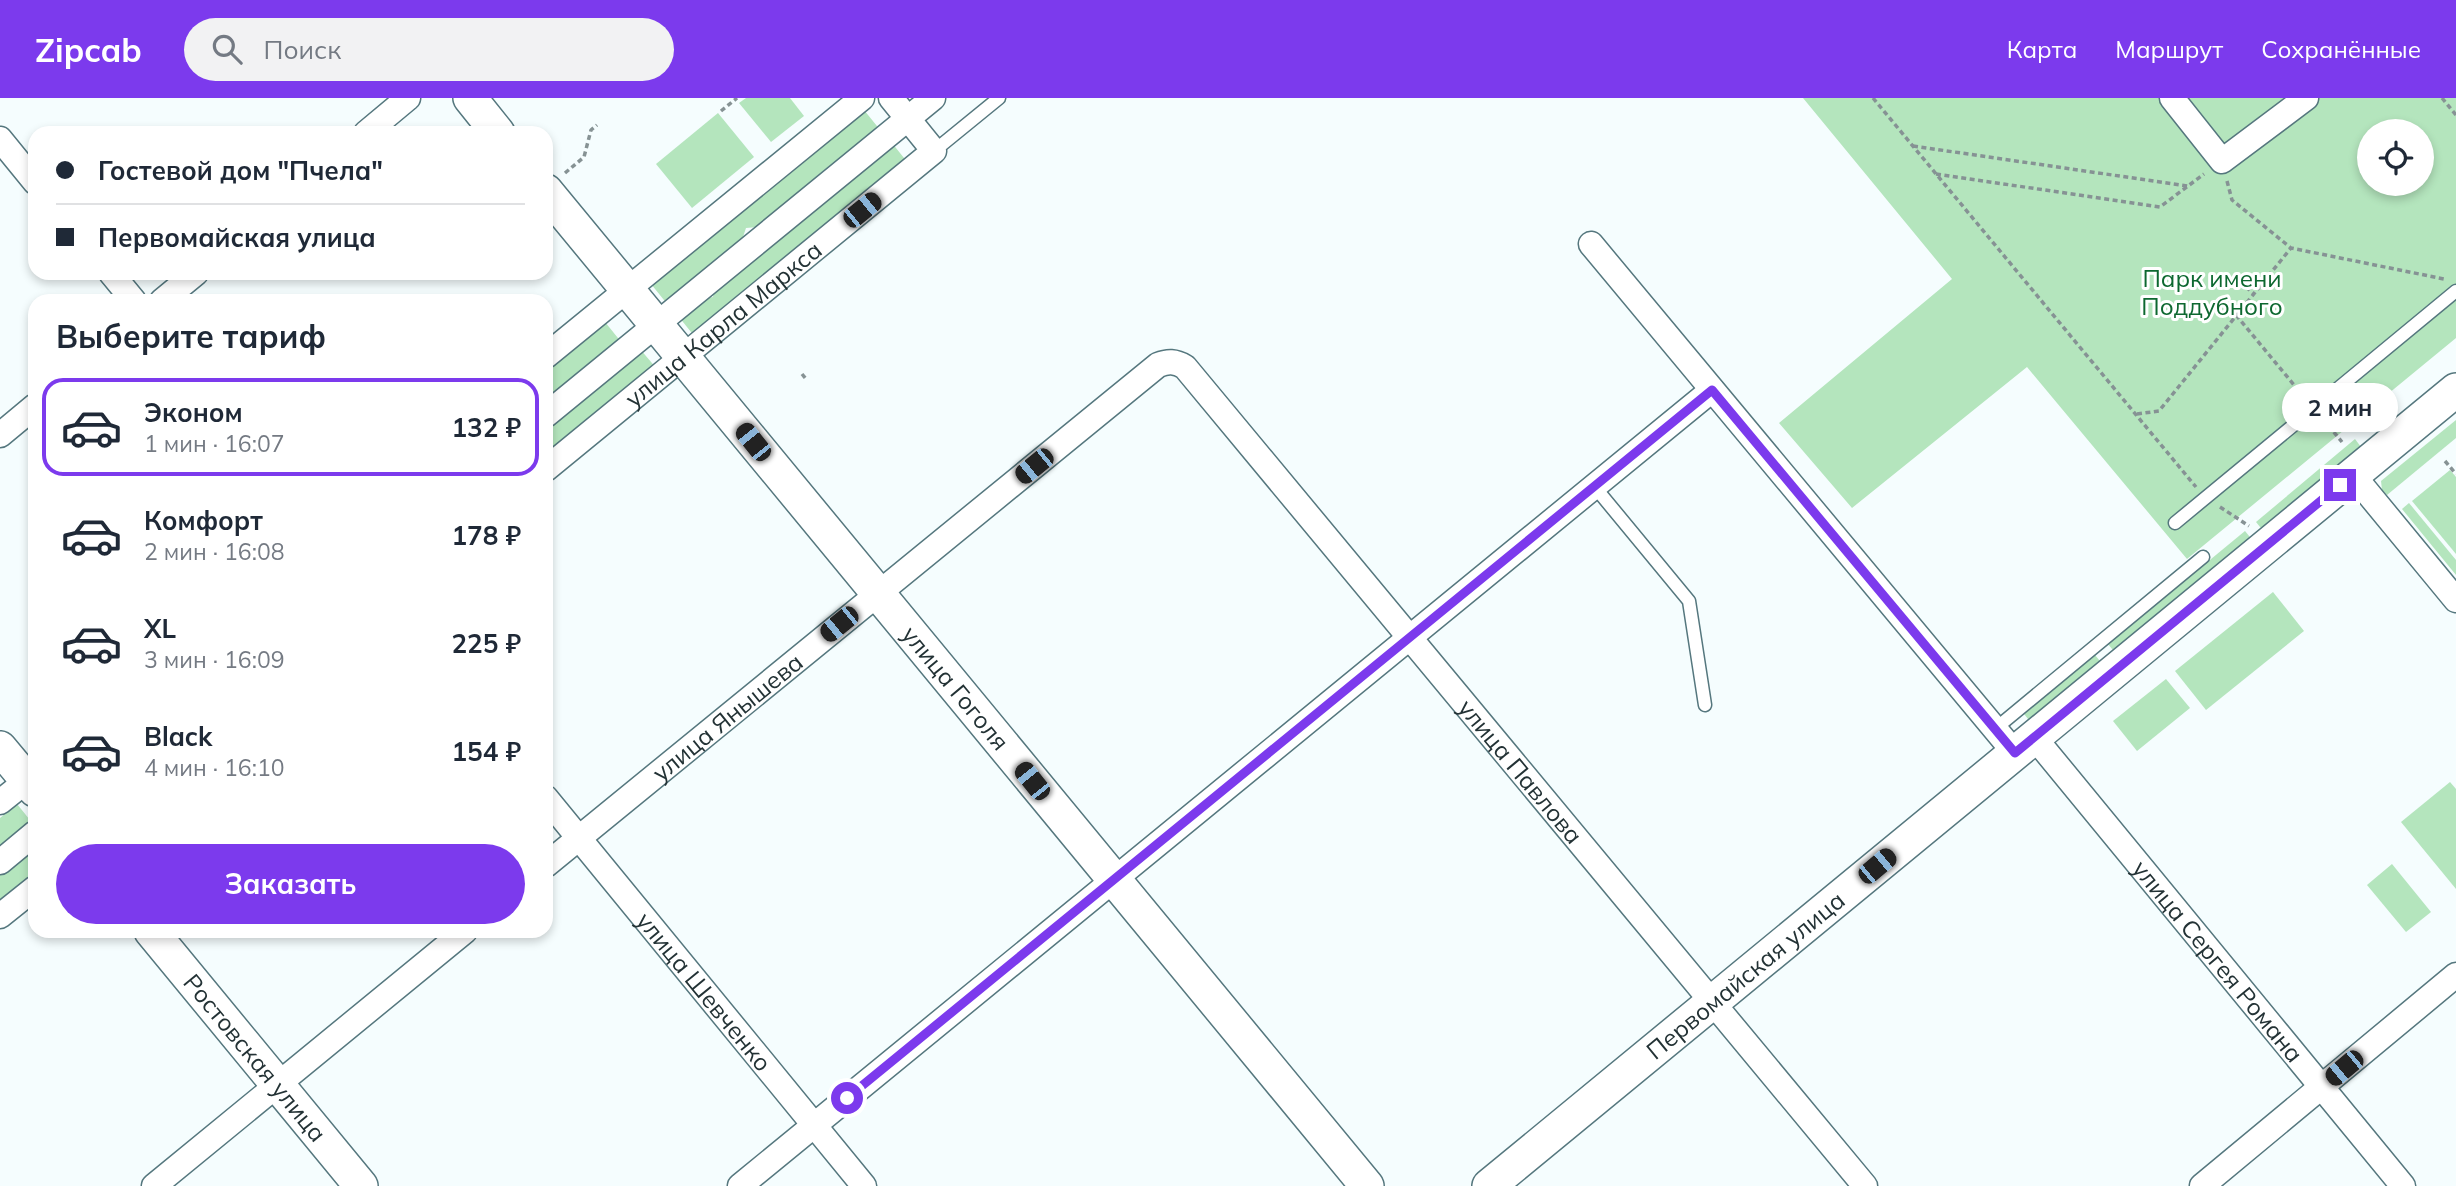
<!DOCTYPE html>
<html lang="ru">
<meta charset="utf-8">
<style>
:root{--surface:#fff;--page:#f2f2f3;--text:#1f2937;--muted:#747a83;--line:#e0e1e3;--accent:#7c3aed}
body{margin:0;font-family:Mulish,sans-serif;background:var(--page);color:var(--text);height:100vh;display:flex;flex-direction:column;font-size:26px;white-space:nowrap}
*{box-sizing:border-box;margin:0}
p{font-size:23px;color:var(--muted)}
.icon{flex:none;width:38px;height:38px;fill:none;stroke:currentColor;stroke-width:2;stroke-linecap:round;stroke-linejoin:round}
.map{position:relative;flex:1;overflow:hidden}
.side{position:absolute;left:28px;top:196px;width:525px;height:644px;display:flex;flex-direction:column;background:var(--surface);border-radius:21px;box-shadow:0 4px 10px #0003}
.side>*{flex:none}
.hud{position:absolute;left:28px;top:28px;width:525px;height:154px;border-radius:21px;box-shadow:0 4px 10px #0003;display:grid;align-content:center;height:154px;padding:0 28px;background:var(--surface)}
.fabs{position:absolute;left:2357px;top:21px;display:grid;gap:14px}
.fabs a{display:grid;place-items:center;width:77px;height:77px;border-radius:50%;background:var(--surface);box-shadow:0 4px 10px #0003;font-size:35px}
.end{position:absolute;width:32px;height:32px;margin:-16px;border:9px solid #7c3aed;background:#fff;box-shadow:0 0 0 4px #fff}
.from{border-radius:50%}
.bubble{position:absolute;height:49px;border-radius:24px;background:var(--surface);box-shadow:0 4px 10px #0003;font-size:23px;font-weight:700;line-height:49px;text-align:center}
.car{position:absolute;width:21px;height:42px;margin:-21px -10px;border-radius:9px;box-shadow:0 0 5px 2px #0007;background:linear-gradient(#222 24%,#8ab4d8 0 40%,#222 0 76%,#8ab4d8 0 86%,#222 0)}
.hud b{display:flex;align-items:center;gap:24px;height:66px;font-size:26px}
.hud b+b{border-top:2px solid var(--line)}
.hud i{width:18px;height:18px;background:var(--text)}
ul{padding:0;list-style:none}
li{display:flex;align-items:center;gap:21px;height:98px;margin:0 14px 10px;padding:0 14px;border:4px solid transparent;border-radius:21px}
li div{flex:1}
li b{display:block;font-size:26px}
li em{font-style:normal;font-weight:700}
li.active{border-color:var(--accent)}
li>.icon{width:63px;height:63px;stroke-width:1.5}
h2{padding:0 28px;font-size:32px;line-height:84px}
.cta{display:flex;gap:14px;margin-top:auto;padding:14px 28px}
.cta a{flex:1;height:80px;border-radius:42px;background:var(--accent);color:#fff;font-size:28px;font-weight:700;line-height:80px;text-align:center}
header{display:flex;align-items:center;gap:42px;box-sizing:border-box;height:98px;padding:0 35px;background:var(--accent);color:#fff}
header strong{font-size:33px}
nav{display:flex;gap:38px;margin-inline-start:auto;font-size:24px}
.search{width:490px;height:63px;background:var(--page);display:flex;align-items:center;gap:18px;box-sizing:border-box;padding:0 24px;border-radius:38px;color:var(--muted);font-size:26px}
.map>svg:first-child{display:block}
</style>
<header>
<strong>Zipcab</strong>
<div class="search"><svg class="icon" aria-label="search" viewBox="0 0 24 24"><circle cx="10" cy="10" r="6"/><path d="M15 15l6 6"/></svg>Поиск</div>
<nav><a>Карта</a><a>Маршрут</a><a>Сохранённые</a></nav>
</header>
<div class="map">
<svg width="2456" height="1088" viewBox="0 0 2456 1088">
<rect width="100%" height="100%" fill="#f5fdfe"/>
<!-- green -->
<g fill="#b4e5bd" fill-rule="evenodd">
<polygon points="746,0 790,0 804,18 771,44 739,5"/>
<path d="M1803,0H2456V240L2187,461L2027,269L1852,410L1779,325L1952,181ZM2370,33H2422V86H2370Z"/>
<polygon points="864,12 881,33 829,68 758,129 746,130 742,142 668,207 651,186"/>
<polygon points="718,15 754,59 692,110 656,66"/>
<polygon points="892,45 908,65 695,239 679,219 707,200 713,199 714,192"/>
<polygon points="605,224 622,245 585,268 546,307 546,272"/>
<polygon points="640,251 657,271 546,362 546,331 552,330 554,326"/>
<polygon points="2456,322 2456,340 2387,397 2382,392 2381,383"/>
<polygon points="2355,341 2364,353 2265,435 2256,424"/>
<polygon points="2450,372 2456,379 2456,456 2412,403"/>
<polygon points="2409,405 2456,462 2456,477 2402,411"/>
<polygon points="2245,433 2254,444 2117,557 2108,546"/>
<polygon points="2273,494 2304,533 2206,612 2175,573"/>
<polygon points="2095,557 2104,568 2033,627 2024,616"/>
<polygon points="2166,581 2190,610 2137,653 2113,623"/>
<polygon points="2450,684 2456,691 2456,791 2401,724"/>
<polygon points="17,706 34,727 0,755 0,720"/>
<polygon points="35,747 35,780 0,809 0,775"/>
<polygon points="2392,766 2431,814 2406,834 2367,787"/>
</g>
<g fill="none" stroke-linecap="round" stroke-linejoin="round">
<!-- lane casing -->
<g stroke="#55777e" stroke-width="15">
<g id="lane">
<polyline points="934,53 999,0"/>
<polyline points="1594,388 1689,503 1705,607"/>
<polyline points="2175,425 2456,193"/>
<polyline points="1995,631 2203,459"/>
</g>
</g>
<!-- street casing -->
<g stroke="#55777e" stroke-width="27">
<g id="street">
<polyline points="2172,0 2222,63 2306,0"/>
<polyline points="366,35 408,0"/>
<polyline points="0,41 35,84"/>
<polyline points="1591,146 2015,655"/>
<polyline points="111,175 134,203"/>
<polyline points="162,203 196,175"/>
<polyline points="546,258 862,0"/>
<polyline points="546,317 933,0"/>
<polyline points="0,337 35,308"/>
<path id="s1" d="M546,371L934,53L891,0"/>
<polyline points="2353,377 2456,502"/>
<path id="s2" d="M2034,639L2403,1088"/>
<path id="s3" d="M546,700L864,1088"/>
<polyline points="0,704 35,676"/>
<polyline points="0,764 35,735"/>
<path id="s4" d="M546,767L1158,267C1168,263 1175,263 1185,269L1865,1088"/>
<polyline points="0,818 35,790"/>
<polyline points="154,1088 465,833"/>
<polyline points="740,1088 1712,292"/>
<polyline points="2202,1088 2456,877"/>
</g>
</g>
<!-- secondary casing -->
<g stroke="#55777e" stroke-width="36">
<g id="secondary">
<polyline points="470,0 498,35"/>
<path id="s5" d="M546,93L1367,1088"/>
<polyline points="0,650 35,692"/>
<path id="s6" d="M151,833L361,1088"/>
<path id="s7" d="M1489,1088L2456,292"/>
</g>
</g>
<!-- path -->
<g stroke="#869294" stroke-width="3.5" stroke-dasharray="5 3.5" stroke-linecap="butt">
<polyline points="1873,0 2196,389"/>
<polyline points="2442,0 2456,17"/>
<polyline points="721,13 737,0"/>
<polyline points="1913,48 2188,88"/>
<polyline points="565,75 584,59 591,32 597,27"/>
<polyline points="1936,76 2160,109 2204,76"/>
<polyline points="2227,83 2232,102 2291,150 2444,181"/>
<polyline points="2246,189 2254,196"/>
<polyline points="2236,217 2304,299"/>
<polyline points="802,276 806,281"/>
<polyline points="2137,316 2159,313 2291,150"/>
<polyline points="2323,321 2342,344"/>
<polyline points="2445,363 2456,376"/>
<polyline points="2220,409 2249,428"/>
</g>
<!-- lane -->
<use href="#lane" stroke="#fff" stroke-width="12"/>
<!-- street -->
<use href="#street" stroke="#fff" stroke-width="24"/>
<!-- secondary -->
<use href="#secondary" stroke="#fff" stroke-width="33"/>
</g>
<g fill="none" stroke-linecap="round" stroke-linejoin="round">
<!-- route -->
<polyline stroke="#7c3aed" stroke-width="9" points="847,1000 1712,292 2015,655 2340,387"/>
</g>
<g text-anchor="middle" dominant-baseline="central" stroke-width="6" stroke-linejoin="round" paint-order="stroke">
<!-- park labels -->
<g font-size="24" fill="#0d6830" stroke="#fff">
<text x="2212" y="180">Парк имени<tspan x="2212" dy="28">Поддубного</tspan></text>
</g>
<!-- street labels -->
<g font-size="24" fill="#233235" stroke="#fff">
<text stroke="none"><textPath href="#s1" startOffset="229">улица Карла Маркса</textPath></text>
<text stroke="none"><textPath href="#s5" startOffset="644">улица Гоголя</textPath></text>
<text stroke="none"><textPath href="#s4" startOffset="234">улица Янышева</textPath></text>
<text stroke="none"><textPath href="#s4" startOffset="1344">улица Павлова</textPath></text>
<text stroke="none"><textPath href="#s2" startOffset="290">улица Сергея Романа</textPath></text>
<text stroke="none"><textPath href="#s7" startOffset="332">Первомайская улица</textPath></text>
<text stroke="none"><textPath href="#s3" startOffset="250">улица Шевченко</textPath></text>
<text stroke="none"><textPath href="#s6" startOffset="164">Ростовская улица</textPath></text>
</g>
</g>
</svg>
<div class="fabs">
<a><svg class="icon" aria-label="locate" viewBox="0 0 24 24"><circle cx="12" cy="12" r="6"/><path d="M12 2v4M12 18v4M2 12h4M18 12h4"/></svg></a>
</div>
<i class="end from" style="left:847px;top:1000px"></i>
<i class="end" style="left:2340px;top:387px"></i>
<div class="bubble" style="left:2282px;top:285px;width:116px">2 мин</div>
<i class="car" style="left:862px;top:112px;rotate:51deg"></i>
<i class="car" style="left:753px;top:344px;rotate:321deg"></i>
<i class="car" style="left:1034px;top:368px;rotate:231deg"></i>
<i class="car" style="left:839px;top:526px;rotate:231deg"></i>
<i class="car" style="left:1032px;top:683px;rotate:321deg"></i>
<i class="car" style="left:1877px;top:768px;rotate:50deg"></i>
<i class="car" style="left:2344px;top:970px;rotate:230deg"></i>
<div class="hud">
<b><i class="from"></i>Гостевой дом &quot;Пчела&quot;</b>
<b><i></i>Первомайская улица</b>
</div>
<section class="side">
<h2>Выберите тариф</h2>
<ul>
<li class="active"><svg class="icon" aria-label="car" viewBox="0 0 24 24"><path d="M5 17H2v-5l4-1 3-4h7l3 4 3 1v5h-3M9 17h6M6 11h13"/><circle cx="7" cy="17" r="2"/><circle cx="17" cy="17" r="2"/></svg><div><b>Эконом</b><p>1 мин · 16:07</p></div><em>132 ₽</em></li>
<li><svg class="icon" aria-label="car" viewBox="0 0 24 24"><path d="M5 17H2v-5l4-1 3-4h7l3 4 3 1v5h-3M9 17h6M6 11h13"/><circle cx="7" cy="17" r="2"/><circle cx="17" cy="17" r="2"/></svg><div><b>Комфорт</b><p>2 мин · 16:08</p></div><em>178 ₽</em></li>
<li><svg class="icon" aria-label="car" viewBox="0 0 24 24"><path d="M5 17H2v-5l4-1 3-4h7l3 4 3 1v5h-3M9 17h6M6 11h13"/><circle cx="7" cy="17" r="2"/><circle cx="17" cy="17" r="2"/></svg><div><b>XL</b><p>3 мин · 16:09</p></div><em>225 ₽</em></li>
<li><svg class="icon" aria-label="car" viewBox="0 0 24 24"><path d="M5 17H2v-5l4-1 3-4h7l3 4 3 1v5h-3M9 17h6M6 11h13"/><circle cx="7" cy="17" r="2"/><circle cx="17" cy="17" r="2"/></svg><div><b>Black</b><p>4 мин · 16:10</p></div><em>154 ₽</em></li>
</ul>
<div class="cta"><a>Заказать</a></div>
</section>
</div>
